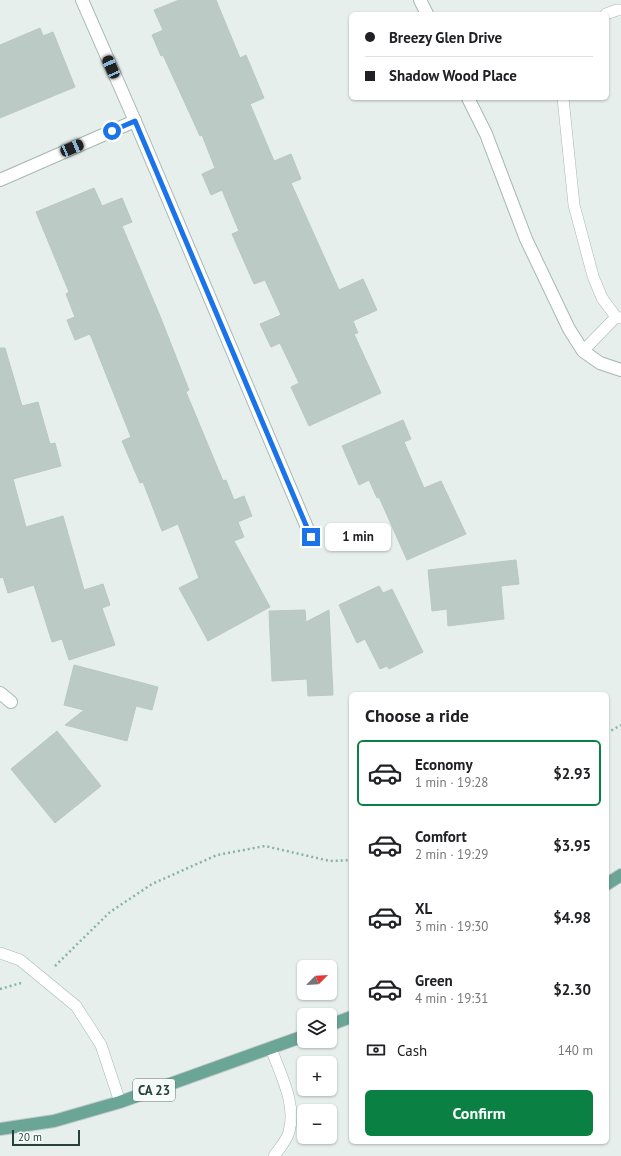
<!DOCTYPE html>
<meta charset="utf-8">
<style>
:root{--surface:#fff;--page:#f6f6f6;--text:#202124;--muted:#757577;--line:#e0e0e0;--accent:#0b8043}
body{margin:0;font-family:"PT Sans",sans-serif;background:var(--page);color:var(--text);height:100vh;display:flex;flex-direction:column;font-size:15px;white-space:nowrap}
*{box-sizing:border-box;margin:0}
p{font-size:13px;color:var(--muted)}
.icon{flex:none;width:22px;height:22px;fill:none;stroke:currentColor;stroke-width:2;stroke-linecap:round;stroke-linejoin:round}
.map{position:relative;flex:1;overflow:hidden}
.drawer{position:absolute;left:349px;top:692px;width:260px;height:452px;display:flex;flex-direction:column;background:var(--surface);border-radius:6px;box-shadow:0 1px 3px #0004}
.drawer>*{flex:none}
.hud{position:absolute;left:349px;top:12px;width:260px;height:88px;border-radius:6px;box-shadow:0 1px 3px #0004;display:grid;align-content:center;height:88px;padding:0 16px;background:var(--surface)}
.needle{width:26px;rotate:66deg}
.tools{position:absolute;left:297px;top:960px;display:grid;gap:8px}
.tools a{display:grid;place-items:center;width:40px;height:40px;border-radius:6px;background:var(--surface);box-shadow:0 1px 3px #0004;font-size:20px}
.scale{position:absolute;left:12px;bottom:10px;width:68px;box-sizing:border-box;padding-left:4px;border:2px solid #24423a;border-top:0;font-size:11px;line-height:14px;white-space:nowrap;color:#24423a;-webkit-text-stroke:3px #f7fbf9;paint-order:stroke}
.end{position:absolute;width:18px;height:18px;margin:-9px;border:5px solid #1a73e8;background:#fff;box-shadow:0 0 0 2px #fff}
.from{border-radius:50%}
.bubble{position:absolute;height:28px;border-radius:6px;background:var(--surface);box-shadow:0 1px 3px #0004;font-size:13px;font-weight:600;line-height:28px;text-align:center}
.car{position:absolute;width:12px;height:24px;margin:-12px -6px;border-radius:5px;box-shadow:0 0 3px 1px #0007;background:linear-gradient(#222 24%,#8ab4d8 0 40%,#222 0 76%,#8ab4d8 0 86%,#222 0)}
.hud b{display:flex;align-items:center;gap:14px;height:38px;font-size:15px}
.hud b+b{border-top:1px solid var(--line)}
.hud i{width:10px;height:10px;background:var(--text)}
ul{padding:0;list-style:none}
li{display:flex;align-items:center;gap:12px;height:66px;margin:0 8px 6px;padding:0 8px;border:2px solid transparent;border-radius:6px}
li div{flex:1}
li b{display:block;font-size:15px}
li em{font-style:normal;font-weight:600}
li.selected{border-color:var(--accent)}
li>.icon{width:36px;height:36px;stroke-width:1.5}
h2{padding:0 16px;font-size:18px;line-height:48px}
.pay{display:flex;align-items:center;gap:10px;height:44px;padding:0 16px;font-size:15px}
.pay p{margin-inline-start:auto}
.action{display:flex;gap:8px;margin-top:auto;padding:8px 16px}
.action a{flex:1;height:46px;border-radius:6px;background:var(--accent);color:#fff;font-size:16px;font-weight:600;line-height:46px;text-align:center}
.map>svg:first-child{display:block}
</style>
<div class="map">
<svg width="621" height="1156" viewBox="0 0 621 1156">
<rect width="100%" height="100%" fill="#e6efeb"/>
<!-- building -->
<g fill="#bbcac4" stroke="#b8c9c2">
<polygon points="179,0 216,0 240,58 246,55 264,98 250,104 274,161 291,154 301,179 291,183 339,290 363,279 377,310 353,321 358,333 354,334 381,393 309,426 291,387 299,383 280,343 271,347 260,324 281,315 265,280 254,284 232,234 239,231 222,190 211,195 202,174 215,168 202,135 200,136 163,55 161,56 152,35 163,30 154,10"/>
<polygon points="40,28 43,36 53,32 75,87 0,118 0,45"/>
<polygon points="94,188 102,206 122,198 132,222 122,226 160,316 189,390 186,392 223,481 226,480 234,500 244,496 252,516 238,522 244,537 234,541 270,607 208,641 179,588 199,578 178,524 162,531 143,482 140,483 122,441 131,437 90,334 75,340 67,320 75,317 66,294 69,292 36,212"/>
<polygon points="0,348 5,348 22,406 38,402 50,444 55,443 61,466 13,479 26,527 63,516 84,590 103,584 110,605 102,608 115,645 69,660 62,639 52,642 34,585 8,593 3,577 0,578"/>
<polygon points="403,420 411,439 404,442 424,488 441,481 466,534 407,560 379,497 377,498 369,480 359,485 342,446"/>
<polygon points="516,560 519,584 501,586 504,619 448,626 447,609 432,611 428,570"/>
<polygon points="379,586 383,593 392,589 423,652 389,669 387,666 380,669 365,639 357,643 339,605"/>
<polygon points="305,610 306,622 329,610 333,695 308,696 307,679 272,681 269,611"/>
<polygon points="74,665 158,687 152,710 136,706 127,741 65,725 84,710 64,705"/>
<polygon points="57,731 101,786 55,823 11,769"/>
</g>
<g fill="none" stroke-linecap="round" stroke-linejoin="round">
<!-- service casing -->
<g stroke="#a8b8b2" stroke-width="12">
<g id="service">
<polyline points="606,14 617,10 621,10"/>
<polyline points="563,98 574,205 593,276 602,298 616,317 621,318"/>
<polyline points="583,351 616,317"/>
<polyline points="0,953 20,960 76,1006 101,1045 120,1102"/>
<path d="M271,1048C280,1074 297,1104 289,1132C287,1140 279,1149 274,1156"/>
</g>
</g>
<!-- minor casing -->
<g stroke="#a8b8b2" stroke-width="14">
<g id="minor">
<polyline points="82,0 135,121 311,537"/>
<polyline points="420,0 427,14"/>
<polyline points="468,98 486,134 526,239 569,329 583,351 600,363 621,370"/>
<polyline points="0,180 135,121"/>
<polyline points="0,693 11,702"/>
</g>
</g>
<!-- primary casing -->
<g stroke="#c2cac8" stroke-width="14">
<g id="primary">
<polyline points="607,884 621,875"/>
<polyline points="330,1025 351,1017"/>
<polyline points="0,1129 54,1121 120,1102 304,1036"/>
</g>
</g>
<!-- path -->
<g stroke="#86b3a5" stroke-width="2.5" stroke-dasharray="2 3" stroke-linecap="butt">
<polyline points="607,733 621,725"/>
<polyline points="55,966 110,912 152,884 217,855 265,846 330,861 351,860"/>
<polyline points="0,989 21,983"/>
</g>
<!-- service -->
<use href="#service" stroke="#fff" stroke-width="11"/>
<!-- minor -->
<use href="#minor" stroke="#fff" stroke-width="12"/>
<!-- primary -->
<use href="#primary" stroke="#6aa596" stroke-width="12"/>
</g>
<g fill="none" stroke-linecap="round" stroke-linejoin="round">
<!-- route -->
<polyline stroke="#1a73e8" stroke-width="5" points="112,131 135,121 311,537"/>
</g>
<g text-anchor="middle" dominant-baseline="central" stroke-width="3" stroke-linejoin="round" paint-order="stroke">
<!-- shield labels -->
<rect fill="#f7fbf9" stroke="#637a73" stroke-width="1" x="133" y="1079" width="42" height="22" rx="3"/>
<g font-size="13" font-weight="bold" fill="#24423a">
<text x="154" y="1090">CA 23</text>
</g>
</g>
</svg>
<div class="tools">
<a><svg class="needle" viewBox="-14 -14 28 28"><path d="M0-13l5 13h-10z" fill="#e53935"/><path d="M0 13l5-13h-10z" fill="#757577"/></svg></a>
<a><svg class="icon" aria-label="layers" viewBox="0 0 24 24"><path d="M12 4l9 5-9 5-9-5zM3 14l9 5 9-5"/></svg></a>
<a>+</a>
<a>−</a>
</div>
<div class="scale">20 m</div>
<i class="end from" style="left:112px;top:131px"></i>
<i class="end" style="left:311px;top:537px"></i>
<div class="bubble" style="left:325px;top:523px;width:66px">1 min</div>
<i class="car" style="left:111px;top:67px;rotate:336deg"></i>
<i class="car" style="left:72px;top:148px;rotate:67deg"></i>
<div class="hud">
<b><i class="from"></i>Breezy Glen Drive</b>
<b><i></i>Shadow Wood Place</b>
</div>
<section class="drawer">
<h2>Choose a ride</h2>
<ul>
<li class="selected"><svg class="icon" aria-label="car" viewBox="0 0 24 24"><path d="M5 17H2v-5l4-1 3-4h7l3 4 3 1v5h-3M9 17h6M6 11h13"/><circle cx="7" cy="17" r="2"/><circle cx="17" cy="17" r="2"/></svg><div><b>Economy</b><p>1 min · 19:28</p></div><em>$2.93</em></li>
<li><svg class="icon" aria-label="car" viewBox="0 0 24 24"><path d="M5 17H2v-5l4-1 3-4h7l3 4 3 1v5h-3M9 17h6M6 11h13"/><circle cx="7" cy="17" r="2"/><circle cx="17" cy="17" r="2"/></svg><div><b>Comfort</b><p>2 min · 19:29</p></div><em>$3.95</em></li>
<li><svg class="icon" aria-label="car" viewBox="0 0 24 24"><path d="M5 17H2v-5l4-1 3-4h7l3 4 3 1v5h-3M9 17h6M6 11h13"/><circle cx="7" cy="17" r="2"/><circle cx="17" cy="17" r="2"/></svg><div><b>XL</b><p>3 min · 19:30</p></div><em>$4.98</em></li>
<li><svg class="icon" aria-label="car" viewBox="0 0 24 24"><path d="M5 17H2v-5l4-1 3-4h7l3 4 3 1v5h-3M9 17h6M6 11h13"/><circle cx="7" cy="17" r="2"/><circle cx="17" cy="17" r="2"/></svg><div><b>Green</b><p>4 min · 19:31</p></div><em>$2.30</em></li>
</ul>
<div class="pay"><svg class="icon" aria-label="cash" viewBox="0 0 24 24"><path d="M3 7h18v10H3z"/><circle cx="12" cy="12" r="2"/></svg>Cash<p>140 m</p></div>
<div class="action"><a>Confirm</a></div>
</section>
</div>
